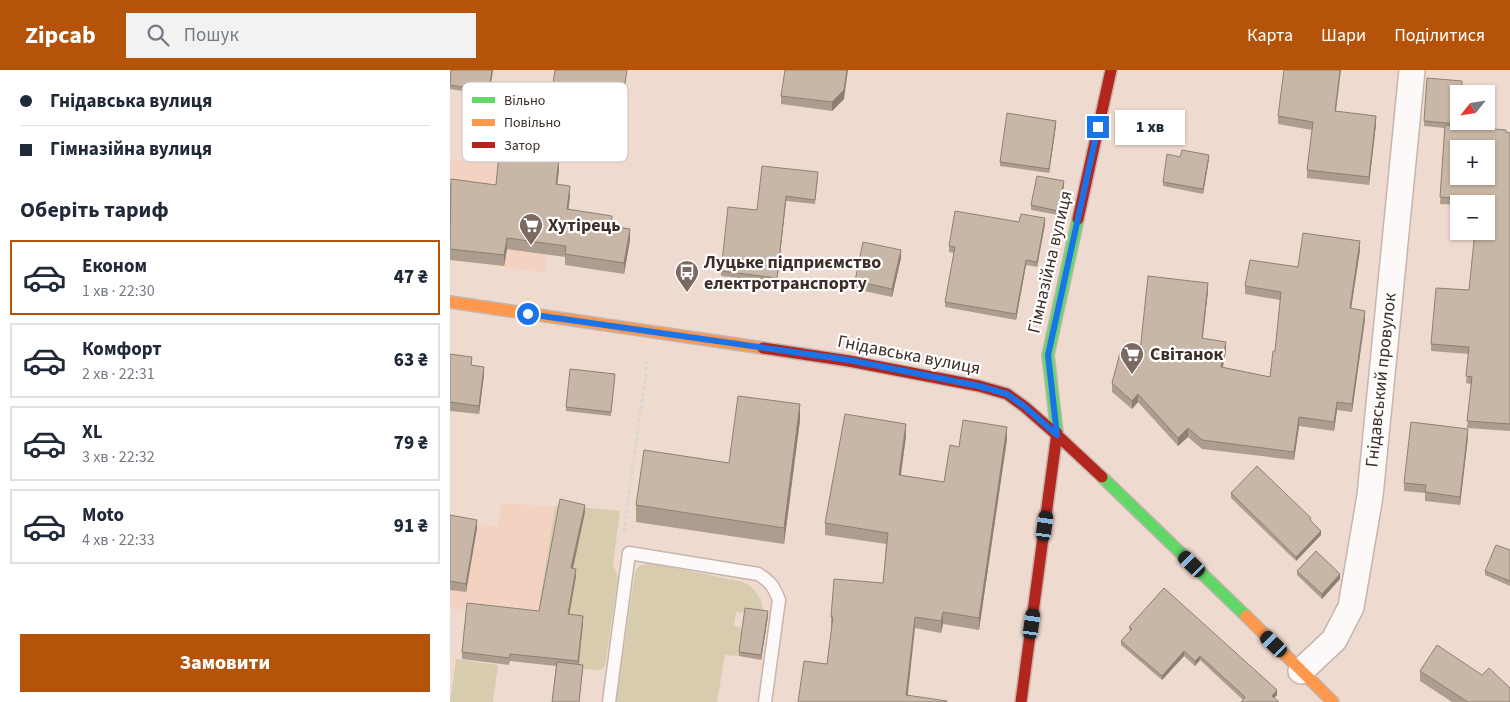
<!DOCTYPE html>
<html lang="uk">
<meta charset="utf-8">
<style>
:root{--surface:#fff;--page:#f2f2f3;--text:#1f2937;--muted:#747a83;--line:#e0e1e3;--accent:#b45309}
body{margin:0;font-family:"Source Sans 3",sans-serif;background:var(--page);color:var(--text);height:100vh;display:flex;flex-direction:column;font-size:19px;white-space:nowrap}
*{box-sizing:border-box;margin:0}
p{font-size:16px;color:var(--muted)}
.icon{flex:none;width:28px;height:28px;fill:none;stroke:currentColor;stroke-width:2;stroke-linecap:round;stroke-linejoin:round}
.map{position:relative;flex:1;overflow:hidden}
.sheet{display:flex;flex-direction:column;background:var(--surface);width:450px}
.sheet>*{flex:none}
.top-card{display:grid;align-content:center;height:110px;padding:0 20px;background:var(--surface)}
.needle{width:32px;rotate:240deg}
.controls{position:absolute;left:1000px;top:15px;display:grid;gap:10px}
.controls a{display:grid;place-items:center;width:45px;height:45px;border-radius:0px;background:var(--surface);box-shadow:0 1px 4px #0004;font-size:25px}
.end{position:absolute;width:22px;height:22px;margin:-11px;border:6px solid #1a73e8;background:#fff;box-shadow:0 0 0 2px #fff}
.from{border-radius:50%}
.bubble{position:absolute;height:35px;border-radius:0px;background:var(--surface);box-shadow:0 1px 4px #0004;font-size:16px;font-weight:800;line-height:35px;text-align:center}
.car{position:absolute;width:15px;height:30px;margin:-15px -8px;border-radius:6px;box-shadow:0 0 4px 1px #0007;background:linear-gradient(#222 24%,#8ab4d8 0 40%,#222 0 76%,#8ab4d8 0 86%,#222 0)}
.top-card b{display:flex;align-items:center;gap:18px;height:48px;font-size:19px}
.top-card b+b{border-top:1px solid var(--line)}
.top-card i{width:12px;height:12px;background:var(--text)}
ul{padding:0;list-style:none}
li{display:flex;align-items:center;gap:15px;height:75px;margin:0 10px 8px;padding:0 10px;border:2px solid var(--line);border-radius:0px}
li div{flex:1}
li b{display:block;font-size:19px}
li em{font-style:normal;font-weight:800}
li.active{border-color:var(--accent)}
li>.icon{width:45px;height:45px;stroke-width:1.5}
h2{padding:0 20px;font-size:22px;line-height:60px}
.cta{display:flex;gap:10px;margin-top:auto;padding:10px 20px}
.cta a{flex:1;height:58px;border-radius:0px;background:var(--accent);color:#fff;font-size:20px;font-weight:800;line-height:58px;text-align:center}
header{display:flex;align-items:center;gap:30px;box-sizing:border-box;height:70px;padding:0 25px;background:var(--accent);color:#fff}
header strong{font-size:24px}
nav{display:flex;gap:28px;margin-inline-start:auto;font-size:18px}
.search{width:350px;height:45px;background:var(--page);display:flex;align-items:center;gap:12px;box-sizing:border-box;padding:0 18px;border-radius:0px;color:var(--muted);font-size:19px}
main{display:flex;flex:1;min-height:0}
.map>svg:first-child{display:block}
</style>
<header>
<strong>Zipcab</strong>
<div class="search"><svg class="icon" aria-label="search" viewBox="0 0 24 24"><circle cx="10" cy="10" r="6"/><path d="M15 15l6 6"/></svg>Пошук</div>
<nav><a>Карта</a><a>Шари</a><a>Поділитися</a></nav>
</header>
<main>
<section class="sheet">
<div class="top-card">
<b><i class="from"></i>Гнідавська вулиця</b>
<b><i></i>Гімназійна вулиця</b>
</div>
<h2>Оберіть тариф</h2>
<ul>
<li class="active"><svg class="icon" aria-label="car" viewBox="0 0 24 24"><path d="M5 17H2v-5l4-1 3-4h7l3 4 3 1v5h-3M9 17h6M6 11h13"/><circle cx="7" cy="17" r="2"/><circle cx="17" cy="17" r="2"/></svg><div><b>Економ</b><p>1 хв · 22:30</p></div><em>47 ₴</em></li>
<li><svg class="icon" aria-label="car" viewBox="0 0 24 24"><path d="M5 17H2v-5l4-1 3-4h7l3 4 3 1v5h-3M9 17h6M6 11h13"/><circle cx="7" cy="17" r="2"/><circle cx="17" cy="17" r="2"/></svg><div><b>Комфорт</b><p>2 хв · 22:31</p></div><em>63 ₴</em></li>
<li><svg class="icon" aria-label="car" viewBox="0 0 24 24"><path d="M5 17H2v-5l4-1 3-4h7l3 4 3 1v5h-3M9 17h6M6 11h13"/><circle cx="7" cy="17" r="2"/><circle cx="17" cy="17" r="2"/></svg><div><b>XL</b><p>3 хв · 22:32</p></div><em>79 ₴</em></li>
<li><svg class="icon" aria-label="car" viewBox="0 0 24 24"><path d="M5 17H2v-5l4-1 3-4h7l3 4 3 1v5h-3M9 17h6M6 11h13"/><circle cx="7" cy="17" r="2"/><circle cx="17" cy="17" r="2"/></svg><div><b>Moto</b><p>4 хв · 22:33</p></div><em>91 ₴</em></li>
</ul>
<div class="cta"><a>Замовити</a></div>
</section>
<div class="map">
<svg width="1060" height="632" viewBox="0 0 1060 632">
<rect width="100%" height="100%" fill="#efdad0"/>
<!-- built -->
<g fill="#f4d2c1">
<polygon points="0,89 109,100 95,203 0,189"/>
<polygon points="51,433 105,437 87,548 0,538 0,449 48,457"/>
</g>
<!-- green -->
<g fill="#d8ccae">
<polygon points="107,435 170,441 163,494 168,507 155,596 151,600 128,599 87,548 105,437"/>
<path d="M199,493L289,511C306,516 312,528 314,545L286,542L284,556L293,558L289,586L275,585L267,632H166L185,502L189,496Z"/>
<polygon points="6,589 48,595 43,632 0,632"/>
</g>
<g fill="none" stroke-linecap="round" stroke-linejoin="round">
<!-- lane casing -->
<g stroke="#c5b5ad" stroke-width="15">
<path id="lane" d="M159,632L179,483L308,504C320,511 324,517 329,530L315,632"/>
</g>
<!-- street casing -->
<g stroke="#c5b5ad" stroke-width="28">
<polyline id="street" points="851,601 884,570 901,537 920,426 962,0"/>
</g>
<!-- fast casing -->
<g stroke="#c5b5ad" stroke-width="14">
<g id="fast">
<polyline points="607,363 598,285 628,149"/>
<polyline points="652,407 796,546"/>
</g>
</g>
<!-- slow casing -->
<g stroke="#c5b5ad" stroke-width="14">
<g id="slow">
<polyline points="0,232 313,278"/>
<polyline points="796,546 883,632"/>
</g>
</g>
<!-- jam casing -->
<g stroke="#c5b5ad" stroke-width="14">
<g id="jam">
<polyline points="628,149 661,0"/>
<polyline points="313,278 399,291 529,316 557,324 575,337 607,365 652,407"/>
<polyline points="571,632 607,363"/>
</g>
</g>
<!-- path -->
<polyline stroke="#dbd6d3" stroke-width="3" stroke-dasharray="4 2.5" stroke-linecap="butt" points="174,462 197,294 195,290"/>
<!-- lane -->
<use href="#lane" stroke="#fdf9f8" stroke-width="12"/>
<!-- street -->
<use href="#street" stroke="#fdf9f8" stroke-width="25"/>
<!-- fast -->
<use href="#fast" stroke="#63d668" stroke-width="11"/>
<!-- slow -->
<use href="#slow" stroke="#ff974d" stroke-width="11"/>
<!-- jam -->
<use href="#jam" stroke="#b3261e" stroke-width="11"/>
</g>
<!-- wall -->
<g fill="#ac9d8f">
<polygon points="1,0 43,0 39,25 0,19 0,8"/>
<polygon points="105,0 177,0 172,37 102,26 102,21"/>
<polygon points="1012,15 1008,56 1060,63 1060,361 1017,358 1021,314 1016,313 1019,284 981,281 981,274 1019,220 1036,134 1009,134 1009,135 990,134 995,58 974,56 974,51"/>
<polygon points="331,26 394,29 382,41 331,34"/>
<polygon points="886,41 926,54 919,115 857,108 857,100 862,60 828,54 828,46"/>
<polygon points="606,55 599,103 550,96 550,92"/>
<polygon points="730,87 759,89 753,124 713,116 713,112"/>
<polygon points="109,100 107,114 120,127 118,139 162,156 180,170 174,204 115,195 115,187 57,179 54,196 0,190 0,113 46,115"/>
<polygon points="368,107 365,134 336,131 327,212 271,206 271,201 307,140"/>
<polygon points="614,115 608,145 581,140 581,135"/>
<polygon points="569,152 595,154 587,197 576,195 566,250 495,237 495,232 504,183 499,182 499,176"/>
<polygon points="910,180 901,238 915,249 902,342 887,340 884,361 849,356 844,390 752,379 738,367 728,376 688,332 682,339 662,322 662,313 690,282 758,221 752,268 776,281 773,297 820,307 825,281 830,230 795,224 795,216 848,197"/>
<polygon points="451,188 442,227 405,219 405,211"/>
<polygon points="0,284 22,295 34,305 29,344 0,341"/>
<polygon points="165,308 161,346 116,341 116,337"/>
<polygon points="350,350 334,474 186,452 186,435 279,393"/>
<polygon points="456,366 451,405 494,412 509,377 557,369 529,560 493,554 491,563 465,558 348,632 377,594 382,559 381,558 381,547 433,513 436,474 375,465 375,453"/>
<polygon points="1018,367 1010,435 975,431 975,423 954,421 954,413"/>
<polygon points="781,423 861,451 871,465 846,491 781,428"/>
<polygon points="135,442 123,499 126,506 119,545 133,553 129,594 133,599 129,632 102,632 106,596 60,591 59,595 12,589 12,582 89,541"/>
<polygon points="0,445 27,458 16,522 0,520"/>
<polygon points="1060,480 1060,516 1035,505 1035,501"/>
<polygon points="847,501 890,509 872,529 847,505"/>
<polygon points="714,518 827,625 824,628 793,630 750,590 745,596 734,586 712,610 671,575 671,571 680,561 679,557"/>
<polygon points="318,546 311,590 289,586 289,582"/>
<polygon points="970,601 1032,605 1060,632 1002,632 970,611"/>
</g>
<!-- shaded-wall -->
<g fill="#8c8074">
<polygon points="42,0 43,0 39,25 39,21"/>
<polygon points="397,0 398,0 394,29 382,41 382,32"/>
<polygon points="890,0 891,0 885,49 885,41"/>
<polygon points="926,46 926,54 919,115 919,107"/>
<polygon points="606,51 606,55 599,103 599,99"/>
<polygon points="759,85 759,89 753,124 753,119"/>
<polygon points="109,89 109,100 106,125 106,114"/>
<polygon points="614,111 614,115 608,145 608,141"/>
<polygon points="120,116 120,127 117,150 117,139"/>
<polygon points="336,126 336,131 327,212 327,208"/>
<polygon points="595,148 595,154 587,197 587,192"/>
<polygon points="180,159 180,170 174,204 174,193"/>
<polygon points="57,168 57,179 54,196 54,185"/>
<polygon points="910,171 910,180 900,246 900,238"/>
<polygon points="451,180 451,188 442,227 442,219"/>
<polygon points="576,190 576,195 566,250 566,244"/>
<polygon points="758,213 758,221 752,276 752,268"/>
<polygon points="915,241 915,249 902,342 902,334"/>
<polygon points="776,272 776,281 771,305 771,297"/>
<polygon points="34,297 34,305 29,344 29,336"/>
<polygon points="688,324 688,332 682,339 682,331"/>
<polygon points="887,332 887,340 884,361 884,352"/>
<polygon points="350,334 350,350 334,474 334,458"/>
<polygon points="849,347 849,356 844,390 844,382"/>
<polygon points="456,354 456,366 449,417 449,405"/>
<polygon points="557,357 557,369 529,560 529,548"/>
<polygon points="738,358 738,367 728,376 728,368"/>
<polygon points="1018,359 1018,367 1010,435 1010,427"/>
<polygon points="135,435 135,442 121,506 121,498"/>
<polygon points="27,450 27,458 16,522 16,514"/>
<polygon points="871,461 871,465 846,491 846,487"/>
<polygon points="126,499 126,506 118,552 118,544"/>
<polygon points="890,504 890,509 872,529 872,524"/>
<polygon points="318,541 318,546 311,590 311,585"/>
<polygon points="493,542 493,554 491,563 491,551"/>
<polygon points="133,546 133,553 128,598 128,591"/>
<polygon points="465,547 465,558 457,632 456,625"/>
<polygon points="734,581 734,586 712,610 712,606"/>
<polygon points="750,586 750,590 745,596 745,591"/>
<polygon points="827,620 827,625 822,630 822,626"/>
</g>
<!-- building -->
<g fill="#c8b7a6" stroke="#8c8074" fill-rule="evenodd">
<polygon points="1,0 42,0 39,21 0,15"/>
<polygon points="105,0 177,0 172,32 102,21"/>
<polygon points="335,0 397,0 394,20 382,32 331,26"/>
<polygon points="834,0 890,0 885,41 926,46 919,107 857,100 863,52 828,46"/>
<polygon points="977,8 1012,11 1011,24 1009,24 1008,54 974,51"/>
<polygon points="557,43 606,51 599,99 550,92"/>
<path d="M995,55L1056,60V62L1060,63V354L1017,351L1022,307L1016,306L1019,277L981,274L986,218L1019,220L1025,161H1036V134H1028V130L990,127ZM1009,79H1036V106H1009Z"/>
<polygon points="732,80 759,85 753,119 713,112 717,84 730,87"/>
<polygon points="49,83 109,89 106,114 120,116 117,139 162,146 161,156 180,159 174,193 115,184 116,176 57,168 54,185 0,179 1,109 46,115"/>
<polygon points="312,96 368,102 365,130 336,126 327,208 271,201 278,137 307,140"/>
<polygon points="587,106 614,111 608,141 581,135"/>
<polygon points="505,141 569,152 571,144 595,148 587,192 576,190 566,244 495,232 505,177 499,176"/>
<polygon points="853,163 910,171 900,238 915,241 902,334 887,332 884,352 849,347 844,382 752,370 738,358 728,368 688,324 682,331 662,313 671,279 690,282 698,206 758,213 752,268 776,272 771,297 820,307 823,281 825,281 831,222 795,216 800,190 848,197"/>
<polygon points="413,172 451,180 442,219 405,211"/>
<polygon points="0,284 22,287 21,295 34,297 29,336 0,332"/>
<polygon points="120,299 165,304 161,342 116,337"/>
<polygon points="288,326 350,334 334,458 186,435 194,380 279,393"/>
<polygon points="395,344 456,354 449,405 494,412 500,375 509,377 513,350 557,357 529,548 493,542 491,551 465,547 456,625 497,631 497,632 348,632 354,591 377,594 383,547 381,547 384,509 433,513 438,463 375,453"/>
<polygon points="961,352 1018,359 1010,427 975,422 976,415 954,413"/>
<polygon points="807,396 861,448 860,450 871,461 846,487 781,423"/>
<polygon points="110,429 135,435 121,498 126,499 118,544 133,546 128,591 60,584 59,588 12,582 17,533 89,541"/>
<polygon points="0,445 27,450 16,514 0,511"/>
<polygon points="1046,475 1060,480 1060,511 1035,501"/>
<polygon points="866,481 890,504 872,524 847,501"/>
<polygon points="714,518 827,620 822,626 829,632 791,632 795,627 750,586 745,591 734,581 712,606 671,571 682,559 679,557"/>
<polygon points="295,538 318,541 311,585 289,582"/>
<polygon points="987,575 1032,605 1039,598 1060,618 1060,632 1018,632 970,601"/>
<polygon points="107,592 133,595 129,632 102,632"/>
</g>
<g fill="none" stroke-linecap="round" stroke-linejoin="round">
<!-- route -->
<polyline stroke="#1a73e8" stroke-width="6" points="78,244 399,290 529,316 557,324 575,337 607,365 598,285 648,57"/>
</g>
<!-- icons -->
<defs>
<g id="supermarket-pin" transform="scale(1.25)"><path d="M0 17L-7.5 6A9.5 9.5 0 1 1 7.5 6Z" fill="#7b6a62" stroke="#fff"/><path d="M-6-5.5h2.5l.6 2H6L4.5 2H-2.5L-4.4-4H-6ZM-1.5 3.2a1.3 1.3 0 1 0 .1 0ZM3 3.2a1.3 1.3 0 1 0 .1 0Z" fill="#fff"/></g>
<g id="bus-pin" transform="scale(1.25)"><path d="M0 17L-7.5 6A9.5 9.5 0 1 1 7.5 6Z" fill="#7b6a62" stroke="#fff"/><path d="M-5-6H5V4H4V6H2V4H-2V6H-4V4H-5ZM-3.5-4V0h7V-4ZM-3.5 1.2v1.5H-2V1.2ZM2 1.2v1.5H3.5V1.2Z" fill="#fff"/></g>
</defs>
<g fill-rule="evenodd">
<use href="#supermarket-pin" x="81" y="155"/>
<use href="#bus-pin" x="237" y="202"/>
<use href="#supermarket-pin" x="682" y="284"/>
</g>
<g text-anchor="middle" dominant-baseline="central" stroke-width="4.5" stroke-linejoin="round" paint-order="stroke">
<!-- poi labels -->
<g font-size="18" font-weight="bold" fill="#3d2e27" stroke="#fff" text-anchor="start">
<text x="98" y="155">Хутірець</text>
<text x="254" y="192">Луцьке підприємство<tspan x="254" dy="21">електротранспорту</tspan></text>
<text x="700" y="284">Світанок</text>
</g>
<!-- street labels -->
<g font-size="18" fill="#3d2e27" stroke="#fff">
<text transform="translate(600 192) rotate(-77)">Гімназійна вулиця</text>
<text transform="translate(459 285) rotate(11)">Гнідавська вулиця</text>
<text transform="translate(931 310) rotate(-84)">Гнідавський провулок</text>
</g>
</g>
<!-- legend -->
<rect x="12" y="12" width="166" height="80" rx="8" fill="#fff" stroke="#c5c0be" stroke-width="1"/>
<rect x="22" y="27" width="23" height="6" fill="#63d668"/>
<rect x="22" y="49" width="23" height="7" fill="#ff974d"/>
<rect x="22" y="72" width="23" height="6" fill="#b3261e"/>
<g font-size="14" fill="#3d2e27">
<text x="54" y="35">Вільно</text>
<text x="54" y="57">Повільно</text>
<text x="54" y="80">Затор</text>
</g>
</svg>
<div class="controls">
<a><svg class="needle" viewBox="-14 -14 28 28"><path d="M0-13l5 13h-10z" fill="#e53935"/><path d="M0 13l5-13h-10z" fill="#747a83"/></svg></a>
<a>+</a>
<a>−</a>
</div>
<i class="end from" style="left:78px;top:244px"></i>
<i class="end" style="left:648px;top:57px"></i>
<div class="bubble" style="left:665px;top:40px;width:70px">1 хв</div>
<i class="car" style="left:595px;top:456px;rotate:8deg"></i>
<i class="car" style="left:742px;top:494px;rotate:314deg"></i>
<i class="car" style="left:582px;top:554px;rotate:8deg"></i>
<i class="car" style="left:824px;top:574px;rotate:314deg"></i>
</div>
</main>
